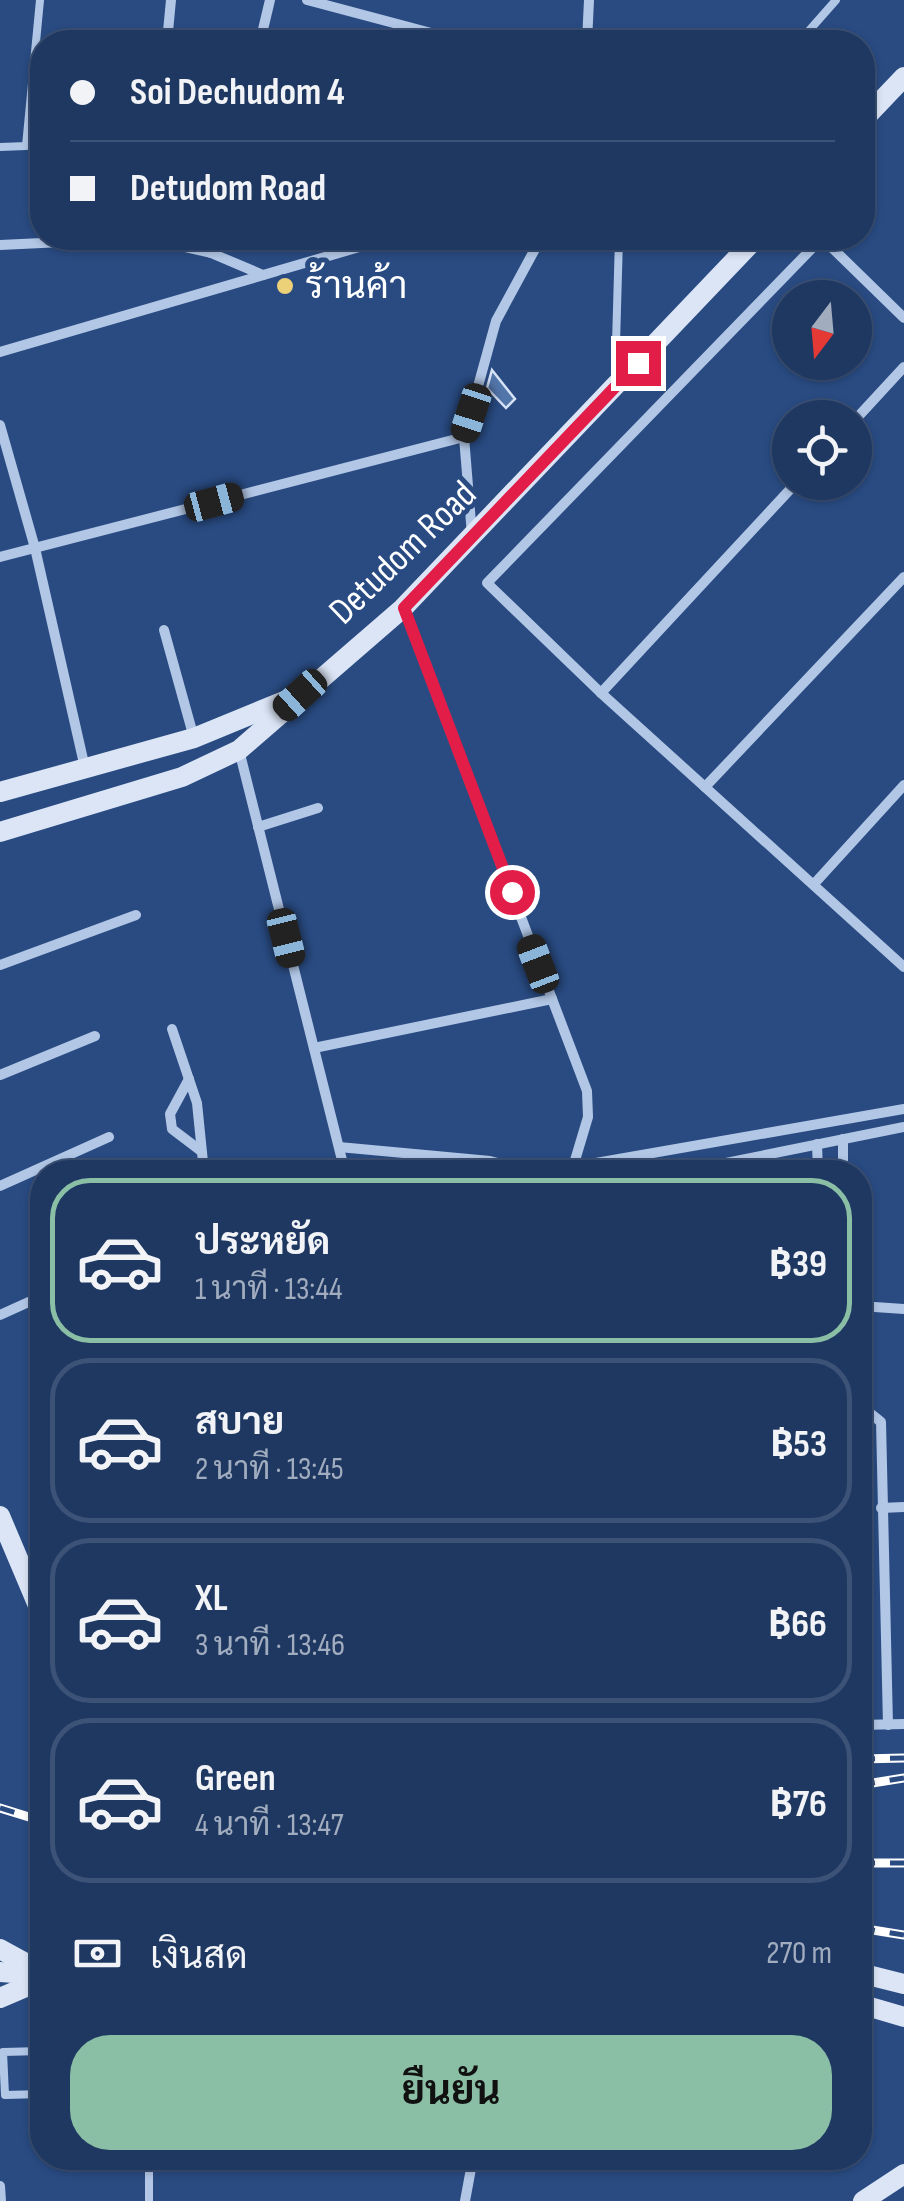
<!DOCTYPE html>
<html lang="th">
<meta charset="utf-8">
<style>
:root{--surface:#1f3862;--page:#273f68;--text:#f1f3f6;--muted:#a1acbe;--line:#3c5277;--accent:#8abfa5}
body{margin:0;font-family:"Sofia Sans Condensed",Sarabun,sans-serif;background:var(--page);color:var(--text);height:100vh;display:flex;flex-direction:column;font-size:38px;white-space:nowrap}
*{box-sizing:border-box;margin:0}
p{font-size:32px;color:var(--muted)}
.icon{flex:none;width:55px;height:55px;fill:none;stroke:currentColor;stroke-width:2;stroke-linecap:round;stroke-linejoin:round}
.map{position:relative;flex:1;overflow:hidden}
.drawer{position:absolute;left:30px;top:1160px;width:842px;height:1010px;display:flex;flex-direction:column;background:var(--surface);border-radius:40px;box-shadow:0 2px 8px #0004,0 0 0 2px var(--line)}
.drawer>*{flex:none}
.guide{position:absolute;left:30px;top:30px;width:845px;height:220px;border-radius:40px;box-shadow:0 2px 8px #0004,0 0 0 2px var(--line);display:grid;align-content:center;height:220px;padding:0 40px;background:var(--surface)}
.needle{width:65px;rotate:196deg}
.fabs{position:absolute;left:772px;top:280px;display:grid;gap:20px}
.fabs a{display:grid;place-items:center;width:100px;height:100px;border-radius:50%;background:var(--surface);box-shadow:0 2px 8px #0004,0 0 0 2px var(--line);font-size:50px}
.end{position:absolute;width:45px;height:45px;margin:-22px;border:12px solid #e11d48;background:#fff;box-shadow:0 0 0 5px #fff}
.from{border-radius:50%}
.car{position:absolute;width:30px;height:60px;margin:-30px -15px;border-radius:12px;box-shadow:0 0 8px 2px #0007;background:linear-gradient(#222 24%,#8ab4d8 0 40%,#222 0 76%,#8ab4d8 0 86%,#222 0)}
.guide b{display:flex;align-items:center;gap:35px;height:95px;font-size:38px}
.guide b+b{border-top:2px solid var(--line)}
.guide i{width:25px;height:25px;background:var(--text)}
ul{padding:18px 0 0;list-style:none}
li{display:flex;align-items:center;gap:30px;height:165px;margin:0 20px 15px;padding:0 20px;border:5px solid var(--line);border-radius:40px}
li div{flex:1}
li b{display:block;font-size:38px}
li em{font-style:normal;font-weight:700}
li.on{border-color:var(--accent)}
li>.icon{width:90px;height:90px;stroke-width:1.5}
.pay{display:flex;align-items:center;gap:25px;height:110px;padding:0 40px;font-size:38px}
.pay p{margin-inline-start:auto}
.primary-button{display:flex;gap:20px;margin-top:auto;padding:20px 40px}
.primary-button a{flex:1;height:115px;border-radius:40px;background:var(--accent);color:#111;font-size:40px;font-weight:700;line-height:115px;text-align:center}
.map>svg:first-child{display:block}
</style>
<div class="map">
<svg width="904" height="2201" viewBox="0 0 904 2201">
<rect width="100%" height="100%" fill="#294b82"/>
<!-- building -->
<polygon fill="#5275aa" stroke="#d5e2f5" stroke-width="2.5" points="492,370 515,399 506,408 487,388"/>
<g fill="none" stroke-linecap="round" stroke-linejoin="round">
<!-- lane -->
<g stroke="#b2c7e6" stroke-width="8">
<polyline points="799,42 836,0"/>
<polyline points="0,147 26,146 40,0"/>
<polyline points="615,379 619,238"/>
<polyline points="42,2051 3,2052 5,2095 42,2094"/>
<polyline points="149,2201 149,2158"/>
</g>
<!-- street -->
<g stroke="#b2c7e6" stroke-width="10">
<polyline points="307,0 465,42"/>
<polyline points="167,42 171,0"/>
<polyline points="260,42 270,0"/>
<polyline points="587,42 589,0"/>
<polyline points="822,238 487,583 601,693 904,967"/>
<polyline points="822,238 904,318"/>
<polyline points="0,245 146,238 211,253 263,275"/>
<polyline points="211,253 215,238"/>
<polyline points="0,352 390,238"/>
<polyline points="855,420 904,367"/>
<polyline points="0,425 35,548 85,768"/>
<polyline points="472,535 464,437 496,321 541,238"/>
<polyline points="0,557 464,437"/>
<polyline points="404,609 587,1091 588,1117 573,1167"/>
<polyline points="164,630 194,738"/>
<polyline points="601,693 797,482"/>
<polyline points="239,750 345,1172"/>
<polyline points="705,787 904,577"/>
<polyline points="258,827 318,808"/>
<polyline points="814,884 904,785"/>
<polyline points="0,965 136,915"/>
<polyline points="172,1029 197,1103 204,1172"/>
<polyline points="314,1048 552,999"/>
<polyline points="0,1075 95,1036"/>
<polyline points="189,1079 170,1114 172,1129 201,1151"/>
<polyline points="843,1139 843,1172"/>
<polyline points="817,1144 818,1172"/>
<polyline points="339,1147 490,1161 533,1172"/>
<polyline points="571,1172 573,1167 904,1109"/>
<polyline points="681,1172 904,1127"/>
<polyline points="0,1186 109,1137"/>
<polyline points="860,1306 904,1309"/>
<polyline points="0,1315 42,1296"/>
<polyline points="860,1405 881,1422 888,1725"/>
<polyline points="881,1508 904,1507"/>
<polyline points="860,1725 904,1724"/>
<polyline points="0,2186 1,2201"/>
<polyline points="465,2201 473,2158"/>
</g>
<!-- secondary -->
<g stroke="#dbe5f6" stroke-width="20">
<polyline points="862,121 904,77"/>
<polyline points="0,792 194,738 289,699"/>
<polyline points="0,832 182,777 239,750 403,608 756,238"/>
<polyline points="0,1516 42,1615"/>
<polyline points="0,1949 42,1972"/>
<polyline points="0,1972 41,1975"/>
<polyline points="860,1973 904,1984"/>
<polyline points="0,1998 42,1980"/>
<polyline points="860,2004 904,2017"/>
<polyline points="863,2201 904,2174"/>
</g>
<!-- rail casing -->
<g stroke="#fff" stroke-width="9">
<g id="rail">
<polyline points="860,1759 904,1758"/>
<polyline points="860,1785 904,1778"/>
<polyline points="0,1808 42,1821"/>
<polyline points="860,1863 904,1863"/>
<polyline points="860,1928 904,1935"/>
</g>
</g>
<!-- rail -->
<use href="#rail" stroke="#294b82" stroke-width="5" stroke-dasharray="15" stroke-linecap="butt"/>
</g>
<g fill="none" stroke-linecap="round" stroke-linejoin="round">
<!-- route -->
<polyline stroke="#e11d48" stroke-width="12" points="512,892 404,608 638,363"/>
</g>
<!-- markers -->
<circle fill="#edd179" stroke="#294b82" stroke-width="4" cx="285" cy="286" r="10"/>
<g text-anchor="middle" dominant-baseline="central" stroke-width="10" stroke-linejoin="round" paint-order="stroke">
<!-- poi labels -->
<g font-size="38" fill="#fff" stroke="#294b82" text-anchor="start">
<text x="305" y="286">ร้านค้า</text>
</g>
<!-- street labels -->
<g font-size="38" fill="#fff" stroke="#294b82">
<text transform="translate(403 553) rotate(-44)">Detudom Road</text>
</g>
</g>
</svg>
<div class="fabs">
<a><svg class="needle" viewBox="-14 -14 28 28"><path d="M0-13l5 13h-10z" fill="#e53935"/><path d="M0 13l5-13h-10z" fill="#a1acbe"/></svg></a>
<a><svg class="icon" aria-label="locate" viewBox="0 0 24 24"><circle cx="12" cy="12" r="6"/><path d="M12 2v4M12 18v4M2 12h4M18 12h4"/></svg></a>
</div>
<i class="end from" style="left:512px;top:892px"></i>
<i class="end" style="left:638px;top:363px"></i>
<i class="car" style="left:471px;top:413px;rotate:198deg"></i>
<i class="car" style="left:214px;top:502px;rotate:75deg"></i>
<i class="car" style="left:300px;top:695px;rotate:228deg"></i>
<i class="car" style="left:286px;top:938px;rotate:166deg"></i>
<i class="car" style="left:538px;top:964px;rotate:339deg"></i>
<div class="guide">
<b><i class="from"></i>Soi Dechudom 4</b>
<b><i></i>Detudom Road</b>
</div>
<section class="drawer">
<ul>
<li class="on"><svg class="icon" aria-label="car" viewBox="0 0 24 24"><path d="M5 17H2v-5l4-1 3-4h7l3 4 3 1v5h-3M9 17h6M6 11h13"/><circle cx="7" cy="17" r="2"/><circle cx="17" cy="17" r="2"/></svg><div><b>ประหยัด</b><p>1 นาที · 13:44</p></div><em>฿39</em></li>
<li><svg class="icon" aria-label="car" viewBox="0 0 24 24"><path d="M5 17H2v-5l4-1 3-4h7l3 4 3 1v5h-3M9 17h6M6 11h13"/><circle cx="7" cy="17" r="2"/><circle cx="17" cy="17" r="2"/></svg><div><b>สบาย</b><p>2 นาที · 13:45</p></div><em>฿53</em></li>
<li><svg class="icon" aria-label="car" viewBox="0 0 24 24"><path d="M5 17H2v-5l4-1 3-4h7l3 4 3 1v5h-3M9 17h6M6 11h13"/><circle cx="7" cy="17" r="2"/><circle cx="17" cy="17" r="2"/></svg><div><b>XL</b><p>3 นาที · 13:46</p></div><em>฿66</em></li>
<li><svg class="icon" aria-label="car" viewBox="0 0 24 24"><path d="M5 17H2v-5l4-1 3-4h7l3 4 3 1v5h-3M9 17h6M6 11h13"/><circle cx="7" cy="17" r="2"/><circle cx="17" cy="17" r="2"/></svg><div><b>Green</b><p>4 นาที · 13:47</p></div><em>฿76</em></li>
</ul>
<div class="pay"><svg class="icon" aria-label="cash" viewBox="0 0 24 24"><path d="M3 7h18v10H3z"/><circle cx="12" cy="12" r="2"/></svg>เงินสด<p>270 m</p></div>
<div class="primary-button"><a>ยืนยัน</a></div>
</section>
</div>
